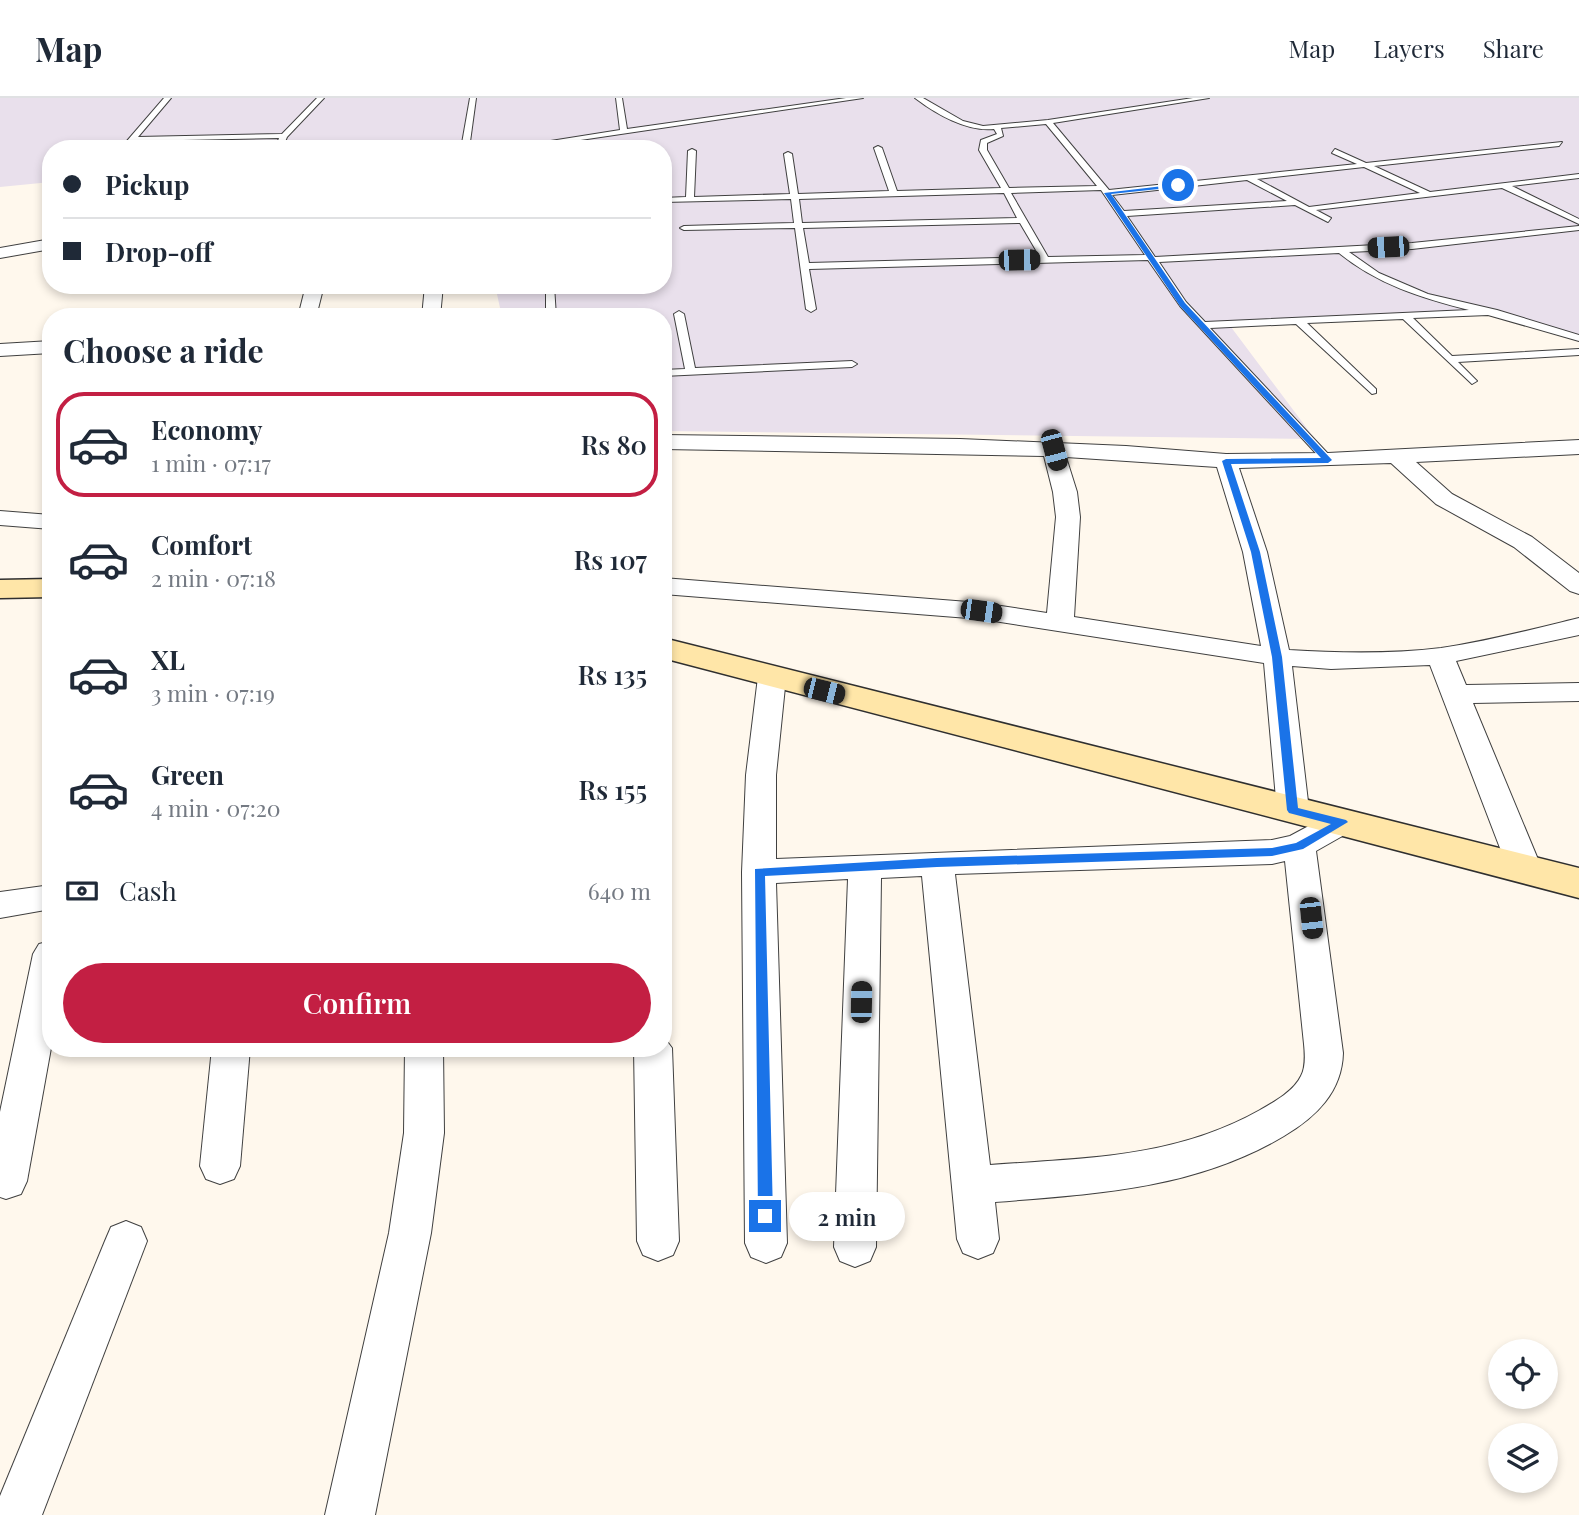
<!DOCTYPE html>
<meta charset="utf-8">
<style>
:root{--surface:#fff;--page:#f6f6f7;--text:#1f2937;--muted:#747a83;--line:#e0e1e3;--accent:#c31f43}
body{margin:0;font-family:"Playfair Display",serif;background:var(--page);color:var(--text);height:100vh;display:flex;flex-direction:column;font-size:26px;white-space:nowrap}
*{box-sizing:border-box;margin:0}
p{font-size:23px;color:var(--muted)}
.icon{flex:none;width:38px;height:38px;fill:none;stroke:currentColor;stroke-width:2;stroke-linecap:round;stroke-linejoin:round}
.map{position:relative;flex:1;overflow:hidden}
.drawer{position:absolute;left:42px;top:210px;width:630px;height:749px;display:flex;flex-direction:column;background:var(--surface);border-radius:28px;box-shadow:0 4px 10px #0003}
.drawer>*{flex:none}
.top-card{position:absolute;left:42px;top:42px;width:630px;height:154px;border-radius:28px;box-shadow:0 4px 10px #0003;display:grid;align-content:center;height:154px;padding:0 21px;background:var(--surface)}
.controls{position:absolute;left:1488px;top:1241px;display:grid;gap:14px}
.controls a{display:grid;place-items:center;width:70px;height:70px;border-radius:50%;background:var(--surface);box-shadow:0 4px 10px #0003;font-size:35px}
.end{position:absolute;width:32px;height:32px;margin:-16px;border:9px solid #1a73e8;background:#fff;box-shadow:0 0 0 4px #fff}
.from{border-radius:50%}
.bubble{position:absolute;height:49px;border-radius:24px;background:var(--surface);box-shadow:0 4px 10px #0003;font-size:23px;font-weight:600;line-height:49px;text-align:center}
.car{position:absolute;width:21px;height:42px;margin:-21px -10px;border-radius:9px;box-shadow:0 0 5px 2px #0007;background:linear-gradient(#222 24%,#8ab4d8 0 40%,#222 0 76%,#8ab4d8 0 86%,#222 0)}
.top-card b{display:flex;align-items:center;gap:24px;height:66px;font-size:26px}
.top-card b+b{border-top:2px solid var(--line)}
.top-card i{width:18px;height:18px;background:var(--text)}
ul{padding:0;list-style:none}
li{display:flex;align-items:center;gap:21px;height:105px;margin:0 14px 10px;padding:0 7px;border:4px solid transparent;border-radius:28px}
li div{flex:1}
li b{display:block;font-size:26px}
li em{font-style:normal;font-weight:600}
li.selected{border-color:var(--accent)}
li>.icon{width:63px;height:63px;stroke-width:1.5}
h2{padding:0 21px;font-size:32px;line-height:84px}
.pay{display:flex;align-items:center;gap:18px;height:77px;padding:0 21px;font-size:26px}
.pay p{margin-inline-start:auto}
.primary-button{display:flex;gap:14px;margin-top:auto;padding:14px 21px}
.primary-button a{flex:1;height:80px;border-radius:42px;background:var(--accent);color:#fff;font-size:28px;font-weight:600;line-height:80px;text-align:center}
header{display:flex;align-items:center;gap:42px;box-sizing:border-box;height:98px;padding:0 35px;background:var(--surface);border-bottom:2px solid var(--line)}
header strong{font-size:33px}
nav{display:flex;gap:38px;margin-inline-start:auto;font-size:24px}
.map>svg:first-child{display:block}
</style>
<header>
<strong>Map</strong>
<nav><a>Map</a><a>Layers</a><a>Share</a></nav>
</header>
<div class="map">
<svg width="1579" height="1417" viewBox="0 0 1579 1417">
<rect width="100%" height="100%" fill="#fff8ed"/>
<!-- industrial -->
<polygon fill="#e9e0ec" points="0,0 1579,0 1579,243 1489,213 1228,225 1315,341 663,333 663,219 502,219 495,187 663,187 663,51 51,51 51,84 0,89"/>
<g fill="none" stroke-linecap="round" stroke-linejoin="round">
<!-- lane casing -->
<g stroke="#404040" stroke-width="2">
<g id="lane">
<polygon points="164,0 171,0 138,39 282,36 317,0 324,0 287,39 282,51 275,51 279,40 134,43 127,51 120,51"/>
<polygon points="470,0 476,0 469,51 461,51"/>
<polygon points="616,0 622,0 627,31 846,0 863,0 520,51 500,51 620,32"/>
<path d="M915,0H923L963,23L983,28L1048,22L1193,0H1209L1053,25L1109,92L1357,66L1332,55L1335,51L1366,65L1562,44L1559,48L1374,68L1430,94L1579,76V80L1512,88L1579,121V126L1502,90L1316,112L1331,120L1328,124L1295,107L1127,118L1155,159L1412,145L1579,128V132L1412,151L1349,154L1379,175L1428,196L1497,212L1579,237V243L1488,217L1413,220L1452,258L1579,251V257L1458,264L1477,283L1472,286L1403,221L1307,225L1376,291V295L1372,296L1296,226L1210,230L1332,360V364H1324L1180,208L1148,162L809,171L816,211L811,214L806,211L795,130L684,132L680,130L684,128L794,125L791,101L663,104V100L686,99L688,53L692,51L696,53L694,99L790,96L784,56L788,54L792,56L798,96L889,93L874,50L878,48L882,50L897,93L1001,90L979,52L981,42L997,36L994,31C967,34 936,16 915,0ZM1046,26L1097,88L1009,90L987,52V45L1003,38L1001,30ZM1364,69L1420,95L1309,109L1257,81ZM1247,82L1287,103L1124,113L1112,97ZM1101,92L1145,157L1048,159L1011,95ZM1004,95L1017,120L802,125L799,101ZM1020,125L1040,159L809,165L803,130ZM1339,155C1377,186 1421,200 1469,212L1205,224L1186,204L1159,164Z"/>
<polygon points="546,187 554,187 556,219 546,219"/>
<polygon points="679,213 684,216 695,270 852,263 857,266 852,269 663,278 663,272 685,271 674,216"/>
</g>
</g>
<!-- street casing -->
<g stroke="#404040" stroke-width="2">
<g id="street">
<polygon points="51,141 51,151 0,160 0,150"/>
<polygon points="306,187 324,187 316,219 298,219"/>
<polygon points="425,187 443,187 440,219 422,219"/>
<polygon points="51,243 51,255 0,258 0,246"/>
<path d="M663,337L960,341L1126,348L1226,356L1328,355L1579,342V356L1416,364L1452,396L1532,439L1579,475V496L1570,493L1514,449L1436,406L1391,365L1239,370L1267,454L1289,552C1339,555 1392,556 1441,550C1488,543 1534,531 1579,520V537L1456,563L1466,587L1579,585V603L1473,605L1542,771L1537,779L1525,783L1513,779L1508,771L1430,567L1331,571L1292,568L1309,712L1304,720L1293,723L1282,720L1277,712L1264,565L981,521L663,496V480L981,505L1047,515L1056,419L1053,394L1044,358L663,351ZM1066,359L1217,369L1243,454L1261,548L1074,519L1080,419L1077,394Z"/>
<polygon points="0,413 51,417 51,431 0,427"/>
<path d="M772,570L782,573L786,579L776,677V761L1272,742L1290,738L1331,716L1342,713L1353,716L1358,724L1353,732L1316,753L1343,955C1342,994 1316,1019 1284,1038C1195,1091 1096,1096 995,1104L999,1141L993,1155L978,1161L963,1155L957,1141L922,778L881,780L876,1149L870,1163L855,1169L840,1163L834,1149L848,781L776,785L787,1145L781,1159L766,1165L751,1159L745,1145L742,774L746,677L758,579L762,573ZM1285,763L1304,946C1305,956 1306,969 1301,978C1294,993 1274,1004 1260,1012C1175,1060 1085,1060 990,1067L955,776L1272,766Z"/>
<polygon points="51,787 51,811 0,820 0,794"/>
<polygon points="51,843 51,950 27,1083 21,1096 6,1101 0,1099 0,1014 33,856 39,846"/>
<polygon points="663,938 672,950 679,1143 673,1157 658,1163 643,1157 637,1143 634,950 663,950"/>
<polygon points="212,950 250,950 240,1068 234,1081 220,1086 206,1081 200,1068"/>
<polygon points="405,950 443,950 444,1035 431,1135 375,1417 325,1417 389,1135 404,1035"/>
<polygon points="126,1123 141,1129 147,1143 42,1417 0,1417 0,1398 105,1143 111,1129"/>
</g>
</g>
<!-- secondary casing -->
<g stroke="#2f2f2f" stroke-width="3">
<g id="secondary">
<polygon points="51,481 51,499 0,500 0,482"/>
<polygon points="663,540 1579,770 1579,800 663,560"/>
</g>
</g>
<!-- lane -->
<use href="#lane" fill="#fff" fill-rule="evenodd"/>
<!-- street -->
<use href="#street" fill="#fff" fill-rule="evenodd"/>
<!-- secondary -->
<use href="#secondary" fill="#ffe6a8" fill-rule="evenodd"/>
</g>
<!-- route -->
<polygon fill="#1a73e8" points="1180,86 1178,89 1111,96 1185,205 1332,362 1328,365 1231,366 1260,454 1282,559 1298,710 1346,722 1348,724 1303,751 1272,758 937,769 765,778 773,1118 771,1123 760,1123 758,1118 755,771 937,760 1272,750 1296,745 1331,726 1289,715 1287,712 1272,559 1251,454 1222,363 1226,361 1321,360 1180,208 1104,95"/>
</svg>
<div class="controls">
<a><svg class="icon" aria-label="locate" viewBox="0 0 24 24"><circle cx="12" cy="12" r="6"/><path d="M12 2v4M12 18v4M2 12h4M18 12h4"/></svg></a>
<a><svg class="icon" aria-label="layers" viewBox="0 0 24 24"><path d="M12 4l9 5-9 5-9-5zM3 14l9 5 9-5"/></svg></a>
</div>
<i class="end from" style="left:1178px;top:87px"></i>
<i class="end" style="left:765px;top:1118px"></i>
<div class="bubble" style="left:789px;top:1094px;width:116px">2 min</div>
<i class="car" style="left:1388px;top:149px;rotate:267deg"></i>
<i class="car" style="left:1019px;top:162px;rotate:89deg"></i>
<i class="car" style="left:1054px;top:352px;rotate:165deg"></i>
<i class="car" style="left:981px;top:513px;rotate:98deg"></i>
<i class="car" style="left:824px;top:593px;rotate:104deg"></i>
<i class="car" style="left:1311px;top:820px;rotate:174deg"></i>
<i class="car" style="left:861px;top:904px;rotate:1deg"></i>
<div class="top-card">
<b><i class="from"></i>Pickup</b>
<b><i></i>Drop-off</b>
</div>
<section class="drawer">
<h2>Choose a ride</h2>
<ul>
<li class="selected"><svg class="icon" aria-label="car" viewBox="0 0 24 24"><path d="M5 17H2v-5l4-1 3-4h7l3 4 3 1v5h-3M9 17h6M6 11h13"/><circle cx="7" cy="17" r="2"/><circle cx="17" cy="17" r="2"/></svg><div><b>Economy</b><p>1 min · 07:17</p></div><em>Rs 80</em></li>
<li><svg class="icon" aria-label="car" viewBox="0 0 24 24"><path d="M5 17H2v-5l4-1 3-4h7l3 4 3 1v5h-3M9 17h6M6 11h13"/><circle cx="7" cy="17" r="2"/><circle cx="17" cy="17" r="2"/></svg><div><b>Comfort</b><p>2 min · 07:18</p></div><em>Rs 107</em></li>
<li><svg class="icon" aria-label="car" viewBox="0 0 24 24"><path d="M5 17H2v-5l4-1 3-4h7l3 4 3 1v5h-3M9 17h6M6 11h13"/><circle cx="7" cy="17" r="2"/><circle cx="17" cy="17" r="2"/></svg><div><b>XL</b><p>3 min · 07:19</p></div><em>Rs 135</em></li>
<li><svg class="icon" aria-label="car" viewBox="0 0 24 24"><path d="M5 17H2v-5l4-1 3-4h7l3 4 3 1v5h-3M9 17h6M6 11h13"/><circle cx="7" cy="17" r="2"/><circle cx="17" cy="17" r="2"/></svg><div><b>Green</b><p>4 min · 07:20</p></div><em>Rs 155</em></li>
</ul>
<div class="pay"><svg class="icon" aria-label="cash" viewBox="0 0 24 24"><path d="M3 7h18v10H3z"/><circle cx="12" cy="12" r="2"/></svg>Cash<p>640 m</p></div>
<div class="primary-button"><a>Confirm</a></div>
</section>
</div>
